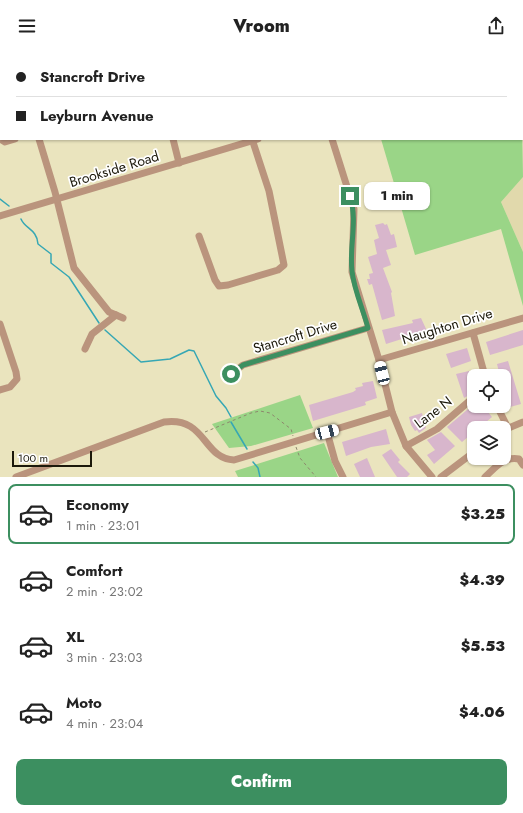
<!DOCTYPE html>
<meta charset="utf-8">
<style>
:root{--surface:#fff;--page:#f6f6f6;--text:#222;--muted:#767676;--line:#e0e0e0;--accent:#3c8f60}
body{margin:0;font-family:Jost,sans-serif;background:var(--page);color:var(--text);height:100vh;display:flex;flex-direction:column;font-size:15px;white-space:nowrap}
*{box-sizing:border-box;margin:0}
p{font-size:13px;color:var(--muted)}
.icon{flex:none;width:22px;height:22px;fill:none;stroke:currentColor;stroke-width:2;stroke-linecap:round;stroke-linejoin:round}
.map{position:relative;height:425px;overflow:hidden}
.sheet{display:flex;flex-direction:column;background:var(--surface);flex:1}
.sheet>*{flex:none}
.hud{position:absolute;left:0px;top:0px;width:523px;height:88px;box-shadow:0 1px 3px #0004;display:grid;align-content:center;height:88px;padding:0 16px;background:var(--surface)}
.tools{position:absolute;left:467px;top:317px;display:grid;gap:8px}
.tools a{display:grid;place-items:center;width:44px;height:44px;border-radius:8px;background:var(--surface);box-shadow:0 1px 3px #0004;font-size:20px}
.scale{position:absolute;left:12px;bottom:10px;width:80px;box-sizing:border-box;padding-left:4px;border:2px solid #1c190b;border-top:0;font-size:11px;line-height:14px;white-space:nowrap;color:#1c190b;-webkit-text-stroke:3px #fff;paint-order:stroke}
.end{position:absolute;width:18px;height:18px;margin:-9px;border:5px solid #3c8f60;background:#fff;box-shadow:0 0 0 2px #fff}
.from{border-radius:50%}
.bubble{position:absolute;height:28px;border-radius:8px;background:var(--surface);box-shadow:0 1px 3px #0004;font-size:13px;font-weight:800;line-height:28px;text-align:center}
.car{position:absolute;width:12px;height:24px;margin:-12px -6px;border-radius:5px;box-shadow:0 0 3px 1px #0007;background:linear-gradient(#fff 24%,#345 0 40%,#fff 0 76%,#345 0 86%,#fff 0)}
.hud b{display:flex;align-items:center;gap:14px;height:38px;font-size:15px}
.hud b+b{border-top:1px solid var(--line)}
.hud i{width:10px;height:10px;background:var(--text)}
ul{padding:7px 0 0;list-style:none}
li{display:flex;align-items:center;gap:12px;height:60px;margin:0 8px 6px;padding:0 8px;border:2px solid transparent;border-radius:8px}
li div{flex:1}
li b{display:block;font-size:15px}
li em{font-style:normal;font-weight:800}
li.current{border-color:var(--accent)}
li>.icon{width:36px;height:36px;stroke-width:1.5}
.button{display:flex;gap:8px;margin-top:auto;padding:8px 16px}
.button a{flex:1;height:46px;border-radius:8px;background:var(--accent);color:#fff;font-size:16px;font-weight:800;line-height:46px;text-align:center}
header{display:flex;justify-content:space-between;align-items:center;height:52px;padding:0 16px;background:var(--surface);font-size:18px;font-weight:800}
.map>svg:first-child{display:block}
</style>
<header><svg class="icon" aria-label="menu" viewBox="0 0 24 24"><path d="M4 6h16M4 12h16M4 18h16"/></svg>Vroom<svg class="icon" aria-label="share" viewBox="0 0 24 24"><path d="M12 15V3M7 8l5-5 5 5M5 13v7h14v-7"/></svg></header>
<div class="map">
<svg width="523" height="425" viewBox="0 0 523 425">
<rect width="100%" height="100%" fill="#eae4be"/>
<!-- built -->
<polygon fill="#e1d9ac" points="523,125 523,200 501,150"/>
<!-- green -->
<g fill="#9ad587">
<polygon points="522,71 523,125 501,150 523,200 523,254 501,177 415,203 381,87 522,87"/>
<polygon points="300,343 313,376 251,394 229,396 212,372"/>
<polygon points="324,391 338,425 238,425 235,419"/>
</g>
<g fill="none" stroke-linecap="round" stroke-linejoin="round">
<!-- stream -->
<g stroke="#36a7b4" stroke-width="1.5">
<polyline points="430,0 434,1"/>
<polyline points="522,81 523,82"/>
<polyline points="0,147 9,154"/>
<path d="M21,167C25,177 37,177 38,192L51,202V211L69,225L99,271"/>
<polyline points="105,278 141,310 170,307 189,298 194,299 216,344 226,356 231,365"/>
<polyline points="231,370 247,397"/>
<polyline points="253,410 258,416 260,425"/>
</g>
</g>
<!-- building -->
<g fill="#d8b6cc">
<polygon points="383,171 385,173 387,172 391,183 394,182 397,195 386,198 391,213 383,216 392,240 391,241 395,264 382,268 372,232 369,233 367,227 370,227 369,222 373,221 368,205 377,202 374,188 379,186 375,173"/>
<polygon points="421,266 427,279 386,292 382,278 413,271 412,268"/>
<polygon points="523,278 523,293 490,303 486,290"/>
<polygon points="467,296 471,309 451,316 446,302"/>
<polygon points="508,309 521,352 510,355 504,336 504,324 500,324 497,312"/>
<polygon points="469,319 474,340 464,346 456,322"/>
<polygon points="373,329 377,346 365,350 366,353 313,369 309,353 353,340 356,338 355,336 363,334 362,331"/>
<polygon points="474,352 474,354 483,354 492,365 479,376 474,376 474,380 462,390 447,375"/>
<polygon points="422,361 424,369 423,369 426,376 419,381 417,378 415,379 411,373 409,365"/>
<polygon points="386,377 390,392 371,395 346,404 342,390"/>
<polygon points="441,380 455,394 434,412 427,403 435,398 427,388"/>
<polygon points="391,397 400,408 398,410 410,422 407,425 397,425 382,403"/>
<polygon points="367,406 375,425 360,425 354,412"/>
</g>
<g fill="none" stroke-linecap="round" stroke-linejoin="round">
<!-- path -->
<g stroke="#8d886d" stroke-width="1" stroke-dasharray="3 3" stroke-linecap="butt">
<polyline points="205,380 251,361 260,359 270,361 291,377 293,384"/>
<polyline points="296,395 300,406 316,425"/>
</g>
<!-- minor -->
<g stroke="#ba947d" stroke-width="7">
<polyline points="13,0 13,1"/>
<polyline points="84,0 85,1"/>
<polyline points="152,0 152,1"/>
<polyline points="226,0 226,1"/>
<polyline points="303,0 304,1"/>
<polyline points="522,9 523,9"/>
<polyline points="0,87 5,90 15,87"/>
<polyline points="39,87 55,140 74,216 109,260 123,266"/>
<polyline points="173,87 179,111"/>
<polyline points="332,87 354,157 352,220 379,308 392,360 406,394 432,425"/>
<polyline points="0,164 258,87"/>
<polyline points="199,184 215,228 219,234 228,233 278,218 284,213 269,139 252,87"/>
<polyline points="0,272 16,320 17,327 10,335 0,338"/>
<polyline points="473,281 485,324"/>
<polyline points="85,297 92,282 116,263"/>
<polyline points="379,308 523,266"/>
<polyline points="231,322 243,313 368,276"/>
<polyline points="497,354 508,376"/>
<polyline points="504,378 523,370"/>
<polyline points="327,380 335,409 343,425"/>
<polyline points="406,394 437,377 474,345"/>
<path d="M16,425L164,370C206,364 203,407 234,408L392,360"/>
<polyline points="441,425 474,400"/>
<path d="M485,425C495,416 504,404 519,407L523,413"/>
</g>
</g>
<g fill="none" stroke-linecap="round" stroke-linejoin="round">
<!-- route -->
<path stroke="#3c8f60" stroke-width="5" d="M231,322L243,313L368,276C363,257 354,238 352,219C349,193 358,170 350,144"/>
</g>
<g text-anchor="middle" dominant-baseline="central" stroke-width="3.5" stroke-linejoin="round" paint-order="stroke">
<!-- street labels -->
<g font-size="14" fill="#1c190b" stroke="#fff">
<text transform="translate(114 117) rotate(-17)">Brookside Road</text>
<text transform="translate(447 274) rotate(-17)">Naughton Drive</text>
<text transform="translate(295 284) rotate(-17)">Stancroft Drive</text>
<text transform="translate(433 360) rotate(-37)">Lane N</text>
</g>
</g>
</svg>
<div class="tools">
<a><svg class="icon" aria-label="locate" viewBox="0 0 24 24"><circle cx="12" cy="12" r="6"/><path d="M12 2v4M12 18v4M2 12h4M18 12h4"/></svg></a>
<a><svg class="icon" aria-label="layers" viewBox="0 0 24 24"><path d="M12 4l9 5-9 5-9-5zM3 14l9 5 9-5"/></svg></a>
</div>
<div class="scale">100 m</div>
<i class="end from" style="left:231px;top:322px"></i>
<i class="end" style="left:350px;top:144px"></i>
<div class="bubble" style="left:364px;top:130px;width:66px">1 min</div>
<i class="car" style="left:382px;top:321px;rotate:346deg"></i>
<i class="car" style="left:327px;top:380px;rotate:75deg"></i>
<div class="hud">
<b><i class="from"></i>Stancroft Drive</b>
<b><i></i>Leyburn Avenue</b>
</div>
</div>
<section class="sheet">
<ul>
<li class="current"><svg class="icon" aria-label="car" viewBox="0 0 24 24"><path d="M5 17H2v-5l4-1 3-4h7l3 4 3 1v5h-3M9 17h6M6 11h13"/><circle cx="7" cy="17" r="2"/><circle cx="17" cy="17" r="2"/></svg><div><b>Economy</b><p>1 min · 23:01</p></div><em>$3.25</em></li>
<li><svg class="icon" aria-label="car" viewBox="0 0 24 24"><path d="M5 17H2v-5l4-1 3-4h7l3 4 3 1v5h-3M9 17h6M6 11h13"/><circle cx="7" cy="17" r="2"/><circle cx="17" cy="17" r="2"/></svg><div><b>Comfort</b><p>2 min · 23:02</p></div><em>$4.39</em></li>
<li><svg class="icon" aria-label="car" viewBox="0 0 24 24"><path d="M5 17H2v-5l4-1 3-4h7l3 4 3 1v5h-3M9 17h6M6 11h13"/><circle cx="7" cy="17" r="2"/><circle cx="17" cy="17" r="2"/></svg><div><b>XL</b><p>3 min · 23:03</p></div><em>$5.53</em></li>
<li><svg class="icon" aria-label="car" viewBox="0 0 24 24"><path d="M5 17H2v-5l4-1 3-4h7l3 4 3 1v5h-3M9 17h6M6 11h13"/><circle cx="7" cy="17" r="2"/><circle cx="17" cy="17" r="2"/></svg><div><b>Moto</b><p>4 min · 23:04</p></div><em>$4.06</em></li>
</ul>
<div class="button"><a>Confirm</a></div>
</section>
